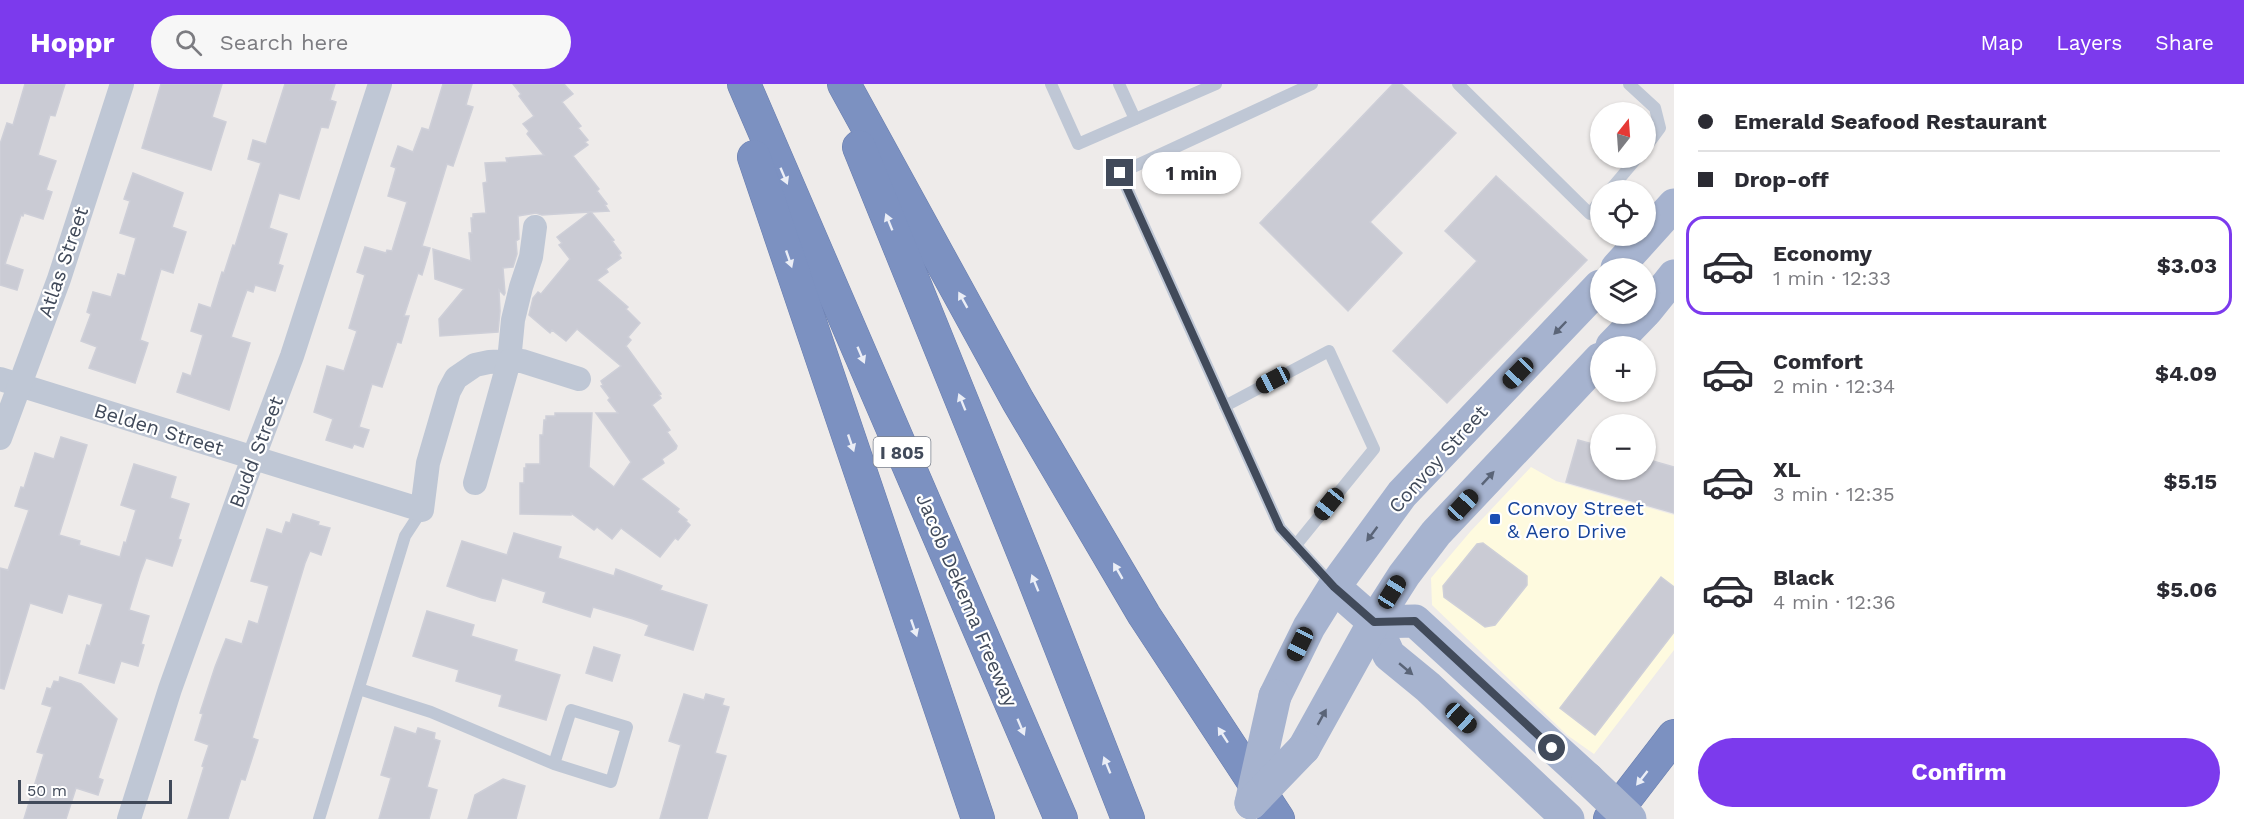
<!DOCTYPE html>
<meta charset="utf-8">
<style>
:root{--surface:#fff;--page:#f7f7f7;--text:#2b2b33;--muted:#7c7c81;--line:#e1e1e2;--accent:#7c3aed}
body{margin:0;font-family:"Work Sans",sans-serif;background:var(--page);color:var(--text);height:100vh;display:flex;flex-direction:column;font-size:22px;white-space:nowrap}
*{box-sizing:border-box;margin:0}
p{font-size:20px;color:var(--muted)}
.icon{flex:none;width:33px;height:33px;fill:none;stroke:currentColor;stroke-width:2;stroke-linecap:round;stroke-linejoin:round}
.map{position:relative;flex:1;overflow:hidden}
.drawer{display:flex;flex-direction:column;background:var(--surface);width:570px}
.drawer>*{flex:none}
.guide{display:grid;align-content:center;height:132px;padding:0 24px;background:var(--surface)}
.needle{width:39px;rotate:17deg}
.tools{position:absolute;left:1590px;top:18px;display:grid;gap:12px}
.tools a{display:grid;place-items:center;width:66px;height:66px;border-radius:50%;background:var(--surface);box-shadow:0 2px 4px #0004;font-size:30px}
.scale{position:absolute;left:18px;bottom:15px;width:154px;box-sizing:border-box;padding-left:6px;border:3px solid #414a5a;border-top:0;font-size:16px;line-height:21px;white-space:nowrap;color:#414a5a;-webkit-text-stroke:4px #fff;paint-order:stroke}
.end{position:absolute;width:27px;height:27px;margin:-14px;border:8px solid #414a5a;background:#fff;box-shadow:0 0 0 3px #fff}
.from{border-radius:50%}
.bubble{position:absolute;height:42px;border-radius:21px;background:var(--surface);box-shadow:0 2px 4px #0004;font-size:20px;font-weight:700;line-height:42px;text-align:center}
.car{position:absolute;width:18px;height:36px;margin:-18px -9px;border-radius:8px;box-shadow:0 0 4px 2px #0007;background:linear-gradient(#222 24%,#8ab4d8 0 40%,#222 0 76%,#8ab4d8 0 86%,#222 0)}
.guide b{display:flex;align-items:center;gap:21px;height:57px;font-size:22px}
.guide b+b{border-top:2px solid var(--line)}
.guide i{width:15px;height:15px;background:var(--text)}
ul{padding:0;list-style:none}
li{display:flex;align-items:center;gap:18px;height:99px;margin:0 12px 9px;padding:0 12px;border:3px solid transparent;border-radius:18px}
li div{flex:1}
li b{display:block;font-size:22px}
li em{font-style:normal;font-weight:700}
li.active{border-color:var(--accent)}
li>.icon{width:54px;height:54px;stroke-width:1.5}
.cta{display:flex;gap:12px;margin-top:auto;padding:12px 24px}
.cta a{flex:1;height:69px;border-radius:36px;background:var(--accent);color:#fff;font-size:24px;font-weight:700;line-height:69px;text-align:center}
header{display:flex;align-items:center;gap:36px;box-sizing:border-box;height:84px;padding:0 30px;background:var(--accent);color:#fff}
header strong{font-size:28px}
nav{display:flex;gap:33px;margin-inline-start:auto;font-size:21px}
.search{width:420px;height:54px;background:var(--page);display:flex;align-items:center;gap:15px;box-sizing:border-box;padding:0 21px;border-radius:33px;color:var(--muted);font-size:22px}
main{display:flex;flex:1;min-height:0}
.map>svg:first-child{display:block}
</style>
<header>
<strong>Hoppr</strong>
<div class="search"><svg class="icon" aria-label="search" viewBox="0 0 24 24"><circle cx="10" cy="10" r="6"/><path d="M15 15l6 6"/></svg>Search here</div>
<nav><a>Map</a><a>Layers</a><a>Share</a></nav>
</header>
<main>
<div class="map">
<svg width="1674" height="735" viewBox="0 0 1674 735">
<rect width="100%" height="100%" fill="#eeebea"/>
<!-- commercial -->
<polygon fill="#fefadf" points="1531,383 1556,397 1674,431 1674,566 1594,670 1567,651 1432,521 1431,494 1470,448"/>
<!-- building -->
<g fill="#cacbd4" stroke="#cecfd8" stroke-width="1.5">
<polygon points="25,0 65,0 55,32 50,31 38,71 56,77 46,106 52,108 43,135 24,129 23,132 21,131 5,180 23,186 17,206 0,201 0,60 7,39 13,41"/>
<polygon points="161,0 222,0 212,33 226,38 211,86 142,64"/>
<polygon points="285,0 335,0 330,16 336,18 328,44 321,43 299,115 279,109 269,144 287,150 278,180 283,182 275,207 255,201 253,208 247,206 243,217 231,253 250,259 229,326 177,308 183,289 191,292 203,251 191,247 199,220 211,224 222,188 224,189 233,161 235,162 261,79 248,75 253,56 266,60"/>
<polygon points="443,0 472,0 466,21 473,23 453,82 447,80 422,162 430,164 422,191 418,189 404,232 409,232 401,259 397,258 382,303 372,300 359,343 369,346 363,363 354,360 352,364 326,356 333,335 314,328 327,282 344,287 357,247 349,244 365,191 357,188 365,163 386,169 387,166 392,167 407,118 388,112 396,84 391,82 398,62 413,68 422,44 429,46"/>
<polygon points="513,0 564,0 573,10 562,18 581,42 578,44 588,56 585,58 588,61 573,72 599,105 597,107 607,120 605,121 609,127 591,128 614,156 612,157 621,169 619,171 621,174 606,185 608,188 597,196 628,223 626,225 640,239 628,253 631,256 626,262 661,310 659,311 661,314 652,321 670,346 667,348 677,362 676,365 662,375 664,379 641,395 679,425 677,428 687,436 686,437 690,441 678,456 675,454 660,473 621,444 612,455 597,443 594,446 571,429 571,431 520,430 520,399 524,399 524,384 526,384 526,380 540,380 540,351 543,351 544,336 546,336 546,332 555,332 555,329 592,329 589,383 614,403 631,378 596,329 618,329 608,316 610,314 601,302 603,301 601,297 621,282 577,245 566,257 552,246 550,249 529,231 533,214 538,208 541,210 570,175 559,161 562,159 557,153 590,128 542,131 536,129 518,132 519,155 516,157 517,170 513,183 503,184 505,209 504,211 499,206 500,227 498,248 440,252 439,235 464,205 435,195 433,165 471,177 469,149 472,149 471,134 473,134 473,130 486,129 483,99 487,98 485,79 507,78 506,74 544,71 527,50 529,47 523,40 534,32 519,12 521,10"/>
<polygon points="1393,0 1401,0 1456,49 1370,138 1402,169 1348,227 1260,139"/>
<polygon points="133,89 183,109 172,143 186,148 173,189 161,185 140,256 148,259 135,299 89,284 97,263 81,257 91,230 87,228 93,208 111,213 118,190 125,192 136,154 120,149 130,117 124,115"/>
<polygon points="1496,92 1587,176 1447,319 1393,267 1477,177 1445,147"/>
<polygon points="61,353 87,361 59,451 80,457 79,461 120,473 124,458 126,459 136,426 121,421 134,380 176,393 170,414 189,420 178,455 181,456 172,482 146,474 140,490 129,526 149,532 141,560 144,561 138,582 121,577 114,599 79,589 87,561 90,562 103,520 68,510 62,529 30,519 4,605 0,604 0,484 8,486 29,426 15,422 21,403 24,404 35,369 54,375"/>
<polygon points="1578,356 1600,362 1600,386 1646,386 1646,375 1674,383 1674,429 1566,398"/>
<polygon points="293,430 319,438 318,441 330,444 321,471 310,467 305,479 252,654 258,656 245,696 241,695 228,735 188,735 204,683 202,682 209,661 195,656 203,630 200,629 215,583 226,555 242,560 249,537 258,540 269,502 251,497 267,445 282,450 286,438 290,439"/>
<polygon points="514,449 561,463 558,474 614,492 616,485 662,502 660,506 707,521 693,566 645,551 649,541 633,535 593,523 590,533 543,518 546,508 502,494 495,517 482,514 447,502 462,457 507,471"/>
<polygon points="1483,459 1527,492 1527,501 1495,541 1485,543 1444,513 1443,502 1477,460"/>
<polygon points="1661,493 1674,503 1674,548 1595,651 1560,624"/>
<polygon points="427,527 474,541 471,552 517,566 514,577 560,591 546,636 499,622 502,611 456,597 459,586 413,572"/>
<polygon points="594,563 620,571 612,597 586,589"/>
<polygon points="60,593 81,600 117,635 98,694 103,696 98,711 76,704 66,735 24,735 44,670 37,668 52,623 42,620 47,604 51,605 54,597 59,598"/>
<polygon points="684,610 704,616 706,610 724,615 722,621 729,623 715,669 726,672 707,735 660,735 681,661 669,657"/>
<polygon points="395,643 416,650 418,644 435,649 434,655 440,657 427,703 437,706 429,735 379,735 391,694 381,691"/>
<polygon points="503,695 525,702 516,735 468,735 475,711"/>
</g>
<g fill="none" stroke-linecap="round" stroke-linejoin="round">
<!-- highway casing -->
<g stroke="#677cad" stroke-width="34">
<g id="highway">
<polyline points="744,0 1061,735"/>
<polyline points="844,0 1018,317 1144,531 1278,735"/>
<polyline points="859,63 1032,490 1128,735"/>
<polyline points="754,73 978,735"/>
<polyline points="1610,735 1674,652"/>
</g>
</g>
<!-- lane -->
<g stroke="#bfc7d5" stroke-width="12">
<polyline points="1051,0 1078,60 1216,0"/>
<polyline points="1119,0 1135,35"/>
<polyline points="1312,0 1120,89 1280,444 1333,502"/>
<polyline points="1458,0 1590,130 1600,117"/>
<polyline points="1629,0 1655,24 1660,44 1646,63"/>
<polyline points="1610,106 1637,74"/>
<polyline points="1225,322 1329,267 1374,365 1296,461"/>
<polyline points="359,605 431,628 554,680 611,698 627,643 571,626 554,680"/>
<polyline points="319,735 405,452 422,426"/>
</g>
<!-- street -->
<g stroke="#bfc7d5" stroke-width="24">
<polyline points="0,295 422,426 428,379 449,307 456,294 475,281 489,278 509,277 513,236 521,203 531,173 535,143"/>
<polyline points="0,354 59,195 122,0"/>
<polyline points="475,399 509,277 522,277 579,295"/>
<polyline points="129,735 170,605 243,401 292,272 380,0"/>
</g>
<!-- primary -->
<g stroke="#a6b3cf" stroke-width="33">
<polyline points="1617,184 1674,121"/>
<polyline points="1646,227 1674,192"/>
<polyline points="1612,262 1643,230"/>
<polyline points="1334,503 1374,538 1389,571 1428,603 1568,735"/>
<polyline points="1374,538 1415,537 1588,695"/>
<polyline points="1275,612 1309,543 1334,503 1402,410 1600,202"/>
<polyline points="1304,664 1374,538 1404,491 1436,449 1600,275"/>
</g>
<!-- highway -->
<use href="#highway" stroke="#7c91c1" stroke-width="33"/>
<!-- primary-bridge -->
<g stroke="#a6b3cf" stroke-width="33">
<polyline points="1588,695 1630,735"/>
<polyline points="1251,719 1275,612"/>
<polyline points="1251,719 1304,664"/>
</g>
</g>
<!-- one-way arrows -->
<defs><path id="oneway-solid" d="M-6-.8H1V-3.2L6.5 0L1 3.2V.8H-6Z" transform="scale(1.5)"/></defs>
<g fill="#ebeef6">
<use href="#oneway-solid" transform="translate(784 92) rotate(67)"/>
<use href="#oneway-solid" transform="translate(889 138) rotate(-112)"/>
<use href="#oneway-solid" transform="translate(789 175) rotate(71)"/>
<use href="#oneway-solid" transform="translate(963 216) rotate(-119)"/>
<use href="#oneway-solid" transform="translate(861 271) rotate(67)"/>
<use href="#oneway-solid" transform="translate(962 318) rotate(-112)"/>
<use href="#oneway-solid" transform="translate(851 359) rotate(71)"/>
<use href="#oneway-solid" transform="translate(1118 487) rotate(-120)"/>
<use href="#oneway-solid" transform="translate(1035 499) rotate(-112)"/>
<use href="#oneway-solid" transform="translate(914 544) rotate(71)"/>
<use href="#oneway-solid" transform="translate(1021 643) rotate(67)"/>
<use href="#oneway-solid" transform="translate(1223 651) rotate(-123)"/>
<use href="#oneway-solid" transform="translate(1107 681) rotate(-112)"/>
<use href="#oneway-solid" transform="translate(1642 694) rotate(128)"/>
</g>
<g fill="#5a6477">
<use href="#oneway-solid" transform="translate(1560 244) rotate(134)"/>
<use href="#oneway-solid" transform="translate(1488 394) rotate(-47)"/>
<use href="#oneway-solid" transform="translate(1372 450) rotate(127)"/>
<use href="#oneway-solid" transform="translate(1406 585) rotate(40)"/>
<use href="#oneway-solid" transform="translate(1322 633) rotate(-61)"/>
</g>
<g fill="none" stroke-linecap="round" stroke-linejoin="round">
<!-- route -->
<polyline stroke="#414a5a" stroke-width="8" points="1120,89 1280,444 1334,503 1374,538 1415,537 1552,664"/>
</g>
<!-- markers -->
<rect fill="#1a4fb4" stroke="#fff" stroke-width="2" x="1489" y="429" width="12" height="12" rx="3"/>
<g text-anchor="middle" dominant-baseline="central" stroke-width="4.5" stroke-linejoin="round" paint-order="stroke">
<!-- shield labels -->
<rect fill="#fff" stroke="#7a808c" stroke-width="1.5" x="873.5" y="353" width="57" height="30" rx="4.5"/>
<g font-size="18" font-weight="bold" fill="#414a5a">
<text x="902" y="368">I 805</text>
</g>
<!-- street labels -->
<g font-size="20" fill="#414a5a" stroke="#fff">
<text transform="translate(63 178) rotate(-71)">Atlas Street</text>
<text transform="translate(159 345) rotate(17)">Belden Street</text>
<text transform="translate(256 368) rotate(-69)">Budd Street</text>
<text transform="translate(1438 375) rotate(-48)">Convoy Street</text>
<text transform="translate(967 516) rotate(67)">Jacob Dekema Freeway</text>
</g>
<!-- transit labels -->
<g font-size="20" fill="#164399" stroke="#fff" text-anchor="start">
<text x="1507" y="424">Convoy Street<tspan x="1507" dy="23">&amp; Aero Drive</tspan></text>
</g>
</g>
</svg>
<div class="tools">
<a><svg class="needle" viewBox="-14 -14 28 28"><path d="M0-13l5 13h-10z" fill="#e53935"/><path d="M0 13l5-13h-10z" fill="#7c7c81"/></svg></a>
<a><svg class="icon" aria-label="locate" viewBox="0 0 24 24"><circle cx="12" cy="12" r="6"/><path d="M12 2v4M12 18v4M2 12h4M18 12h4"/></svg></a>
<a><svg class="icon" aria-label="layers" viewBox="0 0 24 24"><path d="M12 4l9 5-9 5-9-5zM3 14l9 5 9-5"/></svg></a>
<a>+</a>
<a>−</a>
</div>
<div class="scale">50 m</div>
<i class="end from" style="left:1552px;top:664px"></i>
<i class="end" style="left:1120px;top:89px"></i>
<div class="bubble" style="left:1142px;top:68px;width:99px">1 min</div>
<i class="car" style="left:1518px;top:289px;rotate:224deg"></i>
<i class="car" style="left:1273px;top:296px;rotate:242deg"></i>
<i class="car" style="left:1329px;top:420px;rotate:219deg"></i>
<i class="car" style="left:1463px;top:421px;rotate:43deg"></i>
<i class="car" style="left:1392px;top:508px;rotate:32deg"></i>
<i class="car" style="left:1300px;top:560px;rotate:206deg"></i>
<i class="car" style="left:1461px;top:634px;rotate:133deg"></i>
</div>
<section class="drawer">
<div class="guide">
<b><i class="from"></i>Emerald Seafood Restaurant</b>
<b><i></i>Drop-off</b>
</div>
<ul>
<li class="active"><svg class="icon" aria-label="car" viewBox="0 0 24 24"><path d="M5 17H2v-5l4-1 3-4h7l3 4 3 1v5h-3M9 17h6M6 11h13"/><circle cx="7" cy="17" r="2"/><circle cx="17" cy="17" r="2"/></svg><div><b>Economy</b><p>1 min · 12:33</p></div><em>$3.03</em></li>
<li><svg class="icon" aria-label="car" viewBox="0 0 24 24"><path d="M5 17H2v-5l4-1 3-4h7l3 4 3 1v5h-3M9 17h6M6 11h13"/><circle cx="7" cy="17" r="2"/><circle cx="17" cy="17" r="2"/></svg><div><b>Comfort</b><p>2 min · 12:34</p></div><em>$4.09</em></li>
<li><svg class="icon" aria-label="car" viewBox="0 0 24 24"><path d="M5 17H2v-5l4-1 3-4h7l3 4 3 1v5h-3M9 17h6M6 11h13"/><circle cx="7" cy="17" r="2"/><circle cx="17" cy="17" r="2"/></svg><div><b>XL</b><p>3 min · 12:35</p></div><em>$5.15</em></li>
<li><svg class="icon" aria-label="car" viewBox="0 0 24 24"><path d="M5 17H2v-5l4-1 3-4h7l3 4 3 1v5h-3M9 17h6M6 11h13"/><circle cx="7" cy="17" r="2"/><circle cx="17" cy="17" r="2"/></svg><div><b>Black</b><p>4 min · 12:36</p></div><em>$5.06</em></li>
</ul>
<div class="cta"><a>Confirm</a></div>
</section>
</main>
